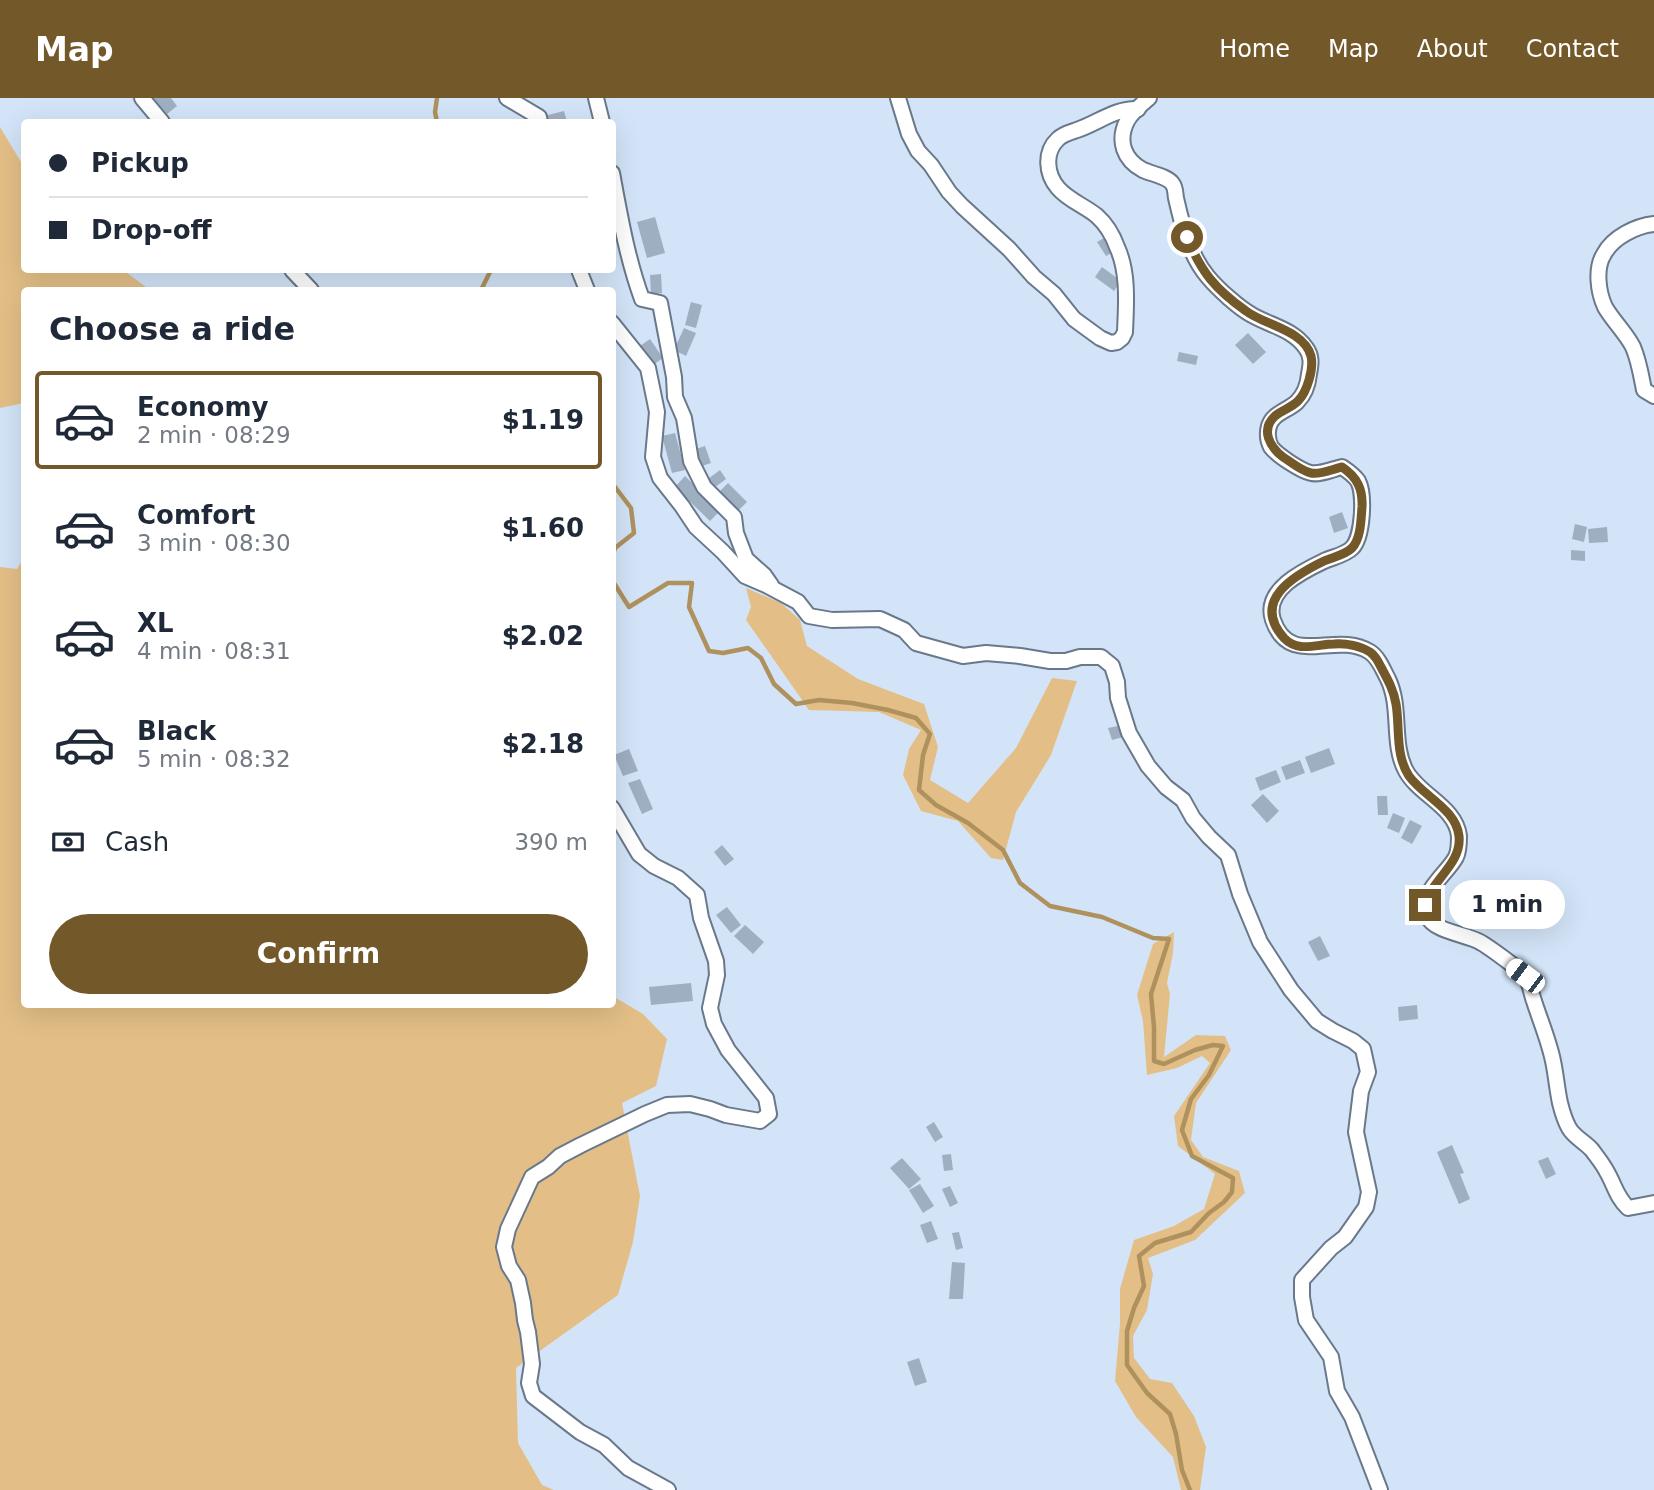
<!DOCTYPE html>
<meta charset="utf-8">
<style>
:root{--surface:#fff;--page:#f2f2f3;--text:#1f2937;--muted:#747a83;--line:#e0e1e3;--accent:#73582a}
body{margin:0;font-family:"DejaVu Sans",sans-serif;background:var(--page);color:var(--text);height:100vh;display:flex;flex-direction:column;font-size:26px;white-space:nowrap}
*{box-sizing:border-box;margin:0}
p{font-size:23px;color:var(--muted)}
.icon{flex:none;width:38px;height:38px;fill:none;stroke:currentColor;stroke-width:2;stroke-linecap:round;stroke-linejoin:round}
.map{position:relative;flex:1;overflow:hidden}
.side{position:absolute;left:21px;top:189px;width:595px;height:721px;display:flex;flex-direction:column;background:var(--surface);border-radius:7px;box-shadow:0 7px 28px #0002}
.side>*{flex:none}
.guide{position:absolute;left:21px;top:21px;width:595px;height:154px;border-radius:7px;box-shadow:0 7px 28px #0002;display:grid;align-content:center;height:154px;padding:0 28px;background:var(--surface)}
.end{position:absolute;width:32px;height:32px;margin:-16px;border:9px solid #73582a;background:#fff;box-shadow:0 0 0 4px #fff}
.from{border-radius:50%}
.bubble{position:absolute;height:49px;border-radius:24px;background:var(--surface);box-shadow:0 7px 28px #0002;font-size:23px;font-weight:800;line-height:49px;text-align:center}
.car{position:absolute;width:21px;height:42px;margin:-21px -10px;border-radius:9px;box-shadow:0 0 5px 2px #0007;background:linear-gradient(#fff 24%,#345 0 40%,#fff 0 76%,#345 0 86%,#fff 0)}
.guide b{display:flex;align-items:center;gap:24px;height:66px;font-size:26px}
.guide b+b{border-top:2px solid var(--line)}
.guide i{width:18px;height:18px;background:var(--text)}
ul{padding:0;list-style:none}
li{display:flex;align-items:center;gap:21px;height:98px;margin:0 14px 10px;padding:0 14px;border:4px solid transparent;border-radius:7px}
li div{flex:1}
li b{display:block;font-size:26px}
li em{font-style:normal;font-weight:800}
li.selected{border-color:var(--accent)}
li>.icon{width:63px;height:63px;stroke-width:1.5}
h2{padding:0 28px;font-size:32px;line-height:84px}
.pay{display:flex;align-items:center;gap:18px;height:77px;padding:0 28px;font-size:26px}
.pay p{margin-inline-start:auto}
.button{display:flex;gap:14px;margin-top:auto;padding:14px 28px}
.button a{flex:1;height:80px;border-radius:42px;background:var(--accent);color:#fff;font-size:28px;font-weight:800;line-height:80px;text-align:center}
header{display:flex;align-items:center;gap:42px;box-sizing:border-box;height:98px;padding:0 35px;background:var(--accent);color:#fff}
header strong{font-size:33px}
nav{display:flex;gap:38px;margin-inline-start:auto;font-size:24px}
.map>svg:first-child{display:block}
</style>
<header>
<strong>Map</strong>
<nav><a>Home</a><a>Map</a><a>About</a><a>Contact</a></nav>
</header>
<div class="map">
<svg width="1654" height="1392" viewBox="0 0 1654 1392">
<rect width="100%" height="100%" fill="#d3e4f8"/>
<!-- green -->
<g fill="#e3bf87">
<polygon points="0,29 24,69 24,172 123,172 150,192 24,192 24,305 0,310"/>
<polygon points="24,459 24,906 612,906 613,895 616,900 643,916 667,941 656,988 622,1005 640,1098 633,1144 618,1197 516,1270 518,1345 542,1387 554,1392 0,1392 0,469 17,471"/>
<polygon points="746,490 781,505 800,522 807,548 858,581 924,606 938,649 930,682 968,705 1016,650 1052,580 1077,583 1051,657 1016,714 1003,762 991,760 958,723 921,713 903,677 909,651 921,632 879,614 809,612 746,522 751,509"/>
<polygon points="1174,834 1173,855 1167,885 1170,896 1164,959 1196,937 1225,938 1231,952 1196,1005 1191,1042 1203,1059 1239,1073 1245,1095 1195,1142 1148,1160 1153,1176 1147,1212 1133,1238 1134,1260 1150,1281 1172,1285 1194,1318 1206,1349 1200,1392 1181,1392 1173,1359 1136,1319 1115,1283 1120,1226 1120,1191 1134,1142 1174,1128 1204,1111 1215,1076 1178,1048 1174,1018 1210,965 1202,958 1177,970 1147,977 1143,923 1137,897 1153,846"/>
</g>
<g fill="none" stroke-linecap="round" stroke-linejoin="round">
<!-- stream -->
<g stroke="#af915e" stroke-width="4.5">
<polyline points="437,0 435,14 437,24"/>
<polyline points="481,192 491,172"/>
<polyline points="612,385 631,410 634,435 615,450 612,460"/>
<polyline points="612,482 629,509 668,485 692,485 689,509 709,553 723,555 748,550 761,560 774,586 796,606 819,602 852,605 888,612 916,620 930,636 923,657 919,692 936,707 968,725 1003,752 1020,785 1050,808 1102,819 1153,840 1169,841 1151,896 1154,929 1154,963 1164,966 1195,952 1213,947 1223,948 1209,977 1191,1001 1182,1032 1192,1058 1233,1080 1232,1094 1224,1104 1209,1115 1191,1134 1155,1145 1139,1158 1144,1188 1134,1210 1127,1233 1127,1267 1147,1295 1170,1316 1176,1336 1182,1372 1190,1392"/>
</g>
</g>
<!-- building -->
<g fill="#9fafc2">
<polygon points="153,0 171,0 177,8 167,16"/>
<polygon points="564,13 567,24 546,24 544,18"/>
<polygon points="655,119 665,155 647,160 637,124"/>
<polygon points="1106,139 1115,153 1106,158 1097,144"/>
<polygon points="1102,169 1121,183 1114,193 1095,179"/>
<polygon points="661,176 662,195 651,196 650,177"/>
<polygon points="691,204 702,207 696,230 685,227"/>
<polygon points="684,230 696,235 686,258 674,252"/>
<polygon points="1248,235 1266,254 1253,266 1235,247"/>
<polygon points="650,241 663,260 653,267 640,248"/>
<polygon points="1179,254 1198,258 1196,267 1177,263"/>
<polygon points="675,335 685,372 672,375 662,338"/>
<polygon points="705,348 711,365 702,368 696,351"/>
<polygon points="720,372 726,381 714,390 708,381"/>
<polygon points="685,378 720,413 710,423 675,389"/>
<polygon points="728,385 747,404 738,413 719,394"/>
<polygon points="1342,414 1348,430 1334,435 1329,419"/>
<polygon points="1575,426 1587,429 1584,444 1572,441"/>
<polygon points="1607,429 1608,444 1589,445 1588,431"/>
<polygon points="1571,452 1585,453 1585,463 1571,462"/>
<polygon points="1127,626 1130,637 1112,642 1108,630"/>
<polygon points="1329,650 1335,666 1311,675 1305,659"/>
<polygon points="629,651 638,673 623,678 614,657"/>
<polygon points="1300,662 1305,675 1286,682 1281,669"/>
<polygon points="1276,672 1281,684 1260,693 1255,680"/>
<polygon points="640,681 653,711 642,716 628,685"/>
<polygon points="1263,696 1279,713 1267,725 1251,707"/>
<polygon points="1377,698 1387,698 1388,717 1378,717"/>
<polygon points="1393,715 1405,720 1399,735 1387,730"/>
<polygon points="1410,722 1422,728 1412,746 1401,740"/>
<polygon points="722,747 734,761 725,768 714,754"/>
<polygon points="727,809 741,827 731,835 716,817"/>
<polygon points="745,827 764,844 753,856 734,838"/>
<polygon points="1320,838 1330,858 1318,863 1308,844"/>
<polygon points="691,885 693,903 651,907 649,889"/>
<polygon points="1417,907 1418,921 1399,923 1398,909"/>
<polygon points="934,1024 943,1039 935,1044 926,1029"/>
<polygon points="1452,1047 1464,1075 1460,1076 1470,1101 1459,1106 1437,1054"/>
<polygon points="951,1056 953,1072 944,1073 942,1057"/>
<polygon points="1548,1059 1556,1076 1546,1081 1538,1063"/>
<polygon points="902,1060 921,1081 909,1091 890,1070"/>
<polygon points="920,1086 934,1108 923,1115 909,1092"/>
<polygon points="950,1088 958,1105 950,1109 942,1091"/>
<polygon points="931,1123 938,1141 927,1145 920,1127"/>
<polygon points="959,1134 963,1150 956,1152 952,1135"/>
<polygon points="952,1164 965,1165 963,1201 949,1201"/>
<polygon points="919,1260 927,1284 915,1288 907,1264"/>
</g>
<g fill="none" stroke-linecap="round" stroke-linejoin="round">
<!-- street casing -->
<g stroke="#69788a" stroke-width="18">
<g id="street">
<polyline points="142,0 162,24"/>
<polyline points="507,0 539,19 540,24"/>
<polyline points="596,0 602,24"/>
<path d="M898,0L909,36L918,53L931,67L949,94L962,108L1009,151L1034,179L1054,196L1074,221L1100,240L1111,245L1117,244L1122,240L1125,234C1126,207 1129,175 1117,149C1113,138 1106,126 1097,118C1085,108 1068,102 1058,90C1046,76 1044,54 1058,41C1063,36 1071,34 1077,32C1098,25 1115,10 1138,11"/>
<path d="M1149,0C1142,6 1132,14 1127,23C1117,43 1124,62 1143,72C1152,76 1166,78 1172,85C1176,90 1175,95 1176,100C1182,127 1190,158 1208,179C1218,191 1239,210 1252,217C1271,228 1293,231 1306,250C1312,258 1311,266 1309,276C1308,287 1305,296 1297,304C1287,313 1273,315 1269,328C1267,335 1268,343 1271,349C1277,357 1301,373 1311,375C1320,377 1333,371 1342,369C1348,373 1354,377 1358,383C1365,396 1363,439 1352,450C1345,457 1333,459 1324,463C1303,473 1263,492 1273,522C1290,571 1336,532 1370,554C1379,560 1383,572 1388,581C1402,610 1391,646 1406,673C1419,697 1456,709 1459,738C1459,745 1459,753 1456,759C1447,776 1417,796 1427,818C1434,833 1464,836 1478,843C1485,846 1522,873 1525,878C1530,884 1531,895 1534,903C1540,922 1549,943 1553,963C1556,977 1557,991 1560,1005C1562,1013 1565,1023 1569,1030C1574,1039 1585,1044 1592,1052C1597,1059 1603,1066 1607,1074C1615,1088 1616,1098 1628,1110L1654,1105"/>
<path d="M612,75C620,118 627,160 642,201L660,205L674,279L675,299L684,320L691,363L704,389L734,419L736,435L746,461L764,477L771,487"/>
<path d="M1654,126C1636,128 1613,139 1604,156C1595,170 1598,194 1605,209C1613,223 1626,235 1633,249C1639,263 1641,277 1644,292L1654,298"/>
<polyline points="292,172 311,192"/>
<polyline points="579,172 587,192"/>
<polyline points="612,225 648,270 657,314 653,359 660,380 682,408 696,429 723,454 745,478 766,487 798,504 809,518 832,522 880,521 904,532 916,545 963,558 986,555 1020,558 1050,563 1066,563 1080,559 1101,559 1112,568 1117,584 1118,600 1129,635 1148,668 1166,689 1183,702 1193,720 1209,739 1228,757 1240,796 1260,844 1291,892 1317,923 1333,933 1353,943 1363,951 1368,974 1361,993 1356,1034 1369,1094 1366,1109 1345,1139 1331,1150 1302,1182 1302,1199 1306,1222 1331,1259 1337,1293 1352,1319 1380,1392"/>
<polyline points="612,710 639,756 654,768 678,780 697,797 701,820 716,863 717,877 710,910 714,926 728,952 766,1000 769,1016 760,1023 726,1017 710,1011 690,1006 667,1007 645,1016 581,1047 560,1058 548,1069 532,1079 508,1131 504,1149 509,1168 518,1182 523,1205 525,1222 528,1234 532,1266 529,1285 533,1298 580,1334 604,1347 628,1370 668,1392"/>
</g>
</g>
<!-- street -->
<use href="#street" stroke="#fff" stroke-width="14"/>
</g>
<g fill="none" stroke-linecap="round" stroke-linejoin="round">
<!-- route -->
<path stroke="#73582a" stroke-width="9" d="M1187,139C1201,174 1215,191 1246,213C1264,227 1304,232 1311,258C1314,271 1307,294 1298,303C1291,310 1282,312 1275,318C1260,332 1270,349 1283,359C1291,364 1301,373 1311,375C1320,377 1333,371 1342,369C1357,379 1363,391 1362,409C1361,421 1361,441 1352,450C1345,457 1333,459 1324,463C1293,478 1251,503 1284,540C1298,555 1317,546 1334,546C1346,545 1360,548 1370,554C1376,558 1379,565 1382,571C1388,582 1394,593 1396,606C1400,629 1395,657 1409,678C1423,698 1456,711 1459,738C1462,766 1431,782 1425,807"/>
</g>
</svg>
<i class="end from" style="left:1187px;top:139px"></i>
<i class="end" style="left:1425px;top:807px"></i>
<div class="bubble" style="left:1449px;top:782px;width:116px">1 min</div>
<i class="car" style="left:1525px;top:878px;rotate:307deg"></i>
<div class="guide">
<b><i class="from"></i>Pickup</b>
<b><i></i>Drop-off</b>
</div>
<section class="side">
<h2>Choose a ride</h2>
<ul>
<li class="selected"><svg class="icon" aria-label="car" viewBox="0 0 24 24"><path d="M5 17H2v-5l4-1 3-4h7l3 4 3 1v5h-3M9 17h6M6 11h13"/><circle cx="7" cy="17" r="2"/><circle cx="17" cy="17" r="2"/></svg><div><b>Economy</b><p>2 min · 08:29</p></div><em>$1.19</em></li>
<li><svg class="icon" aria-label="car" viewBox="0 0 24 24"><path d="M5 17H2v-5l4-1 3-4h7l3 4 3 1v5h-3M9 17h6M6 11h13"/><circle cx="7" cy="17" r="2"/><circle cx="17" cy="17" r="2"/></svg><div><b>Comfort</b><p>3 min · 08:30</p></div><em>$1.60</em></li>
<li><svg class="icon" aria-label="car" viewBox="0 0 24 24"><path d="M5 17H2v-5l4-1 3-4h7l3 4 3 1v5h-3M9 17h6M6 11h13"/><circle cx="7" cy="17" r="2"/><circle cx="17" cy="17" r="2"/></svg><div><b>XL</b><p>4 min · 08:31</p></div><em>$2.02</em></li>
<li><svg class="icon" aria-label="car" viewBox="0 0 24 24"><path d="M5 17H2v-5l4-1 3-4h7l3 4 3 1v5h-3M9 17h6M6 11h13"/><circle cx="7" cy="17" r="2"/><circle cx="17" cy="17" r="2"/></svg><div><b>Black</b><p>5 min · 08:32</p></div><em>$2.18</em></li>
</ul>
<div class="pay"><svg class="icon" aria-label="cash" viewBox="0 0 24 24"><path d="M3 7h18v10H3z"/><circle cx="12" cy="12" r="2"/></svg>Cash<p>390 m</p></div>
<div class="button"><a>Confirm</a></div>
</section>
</div>
